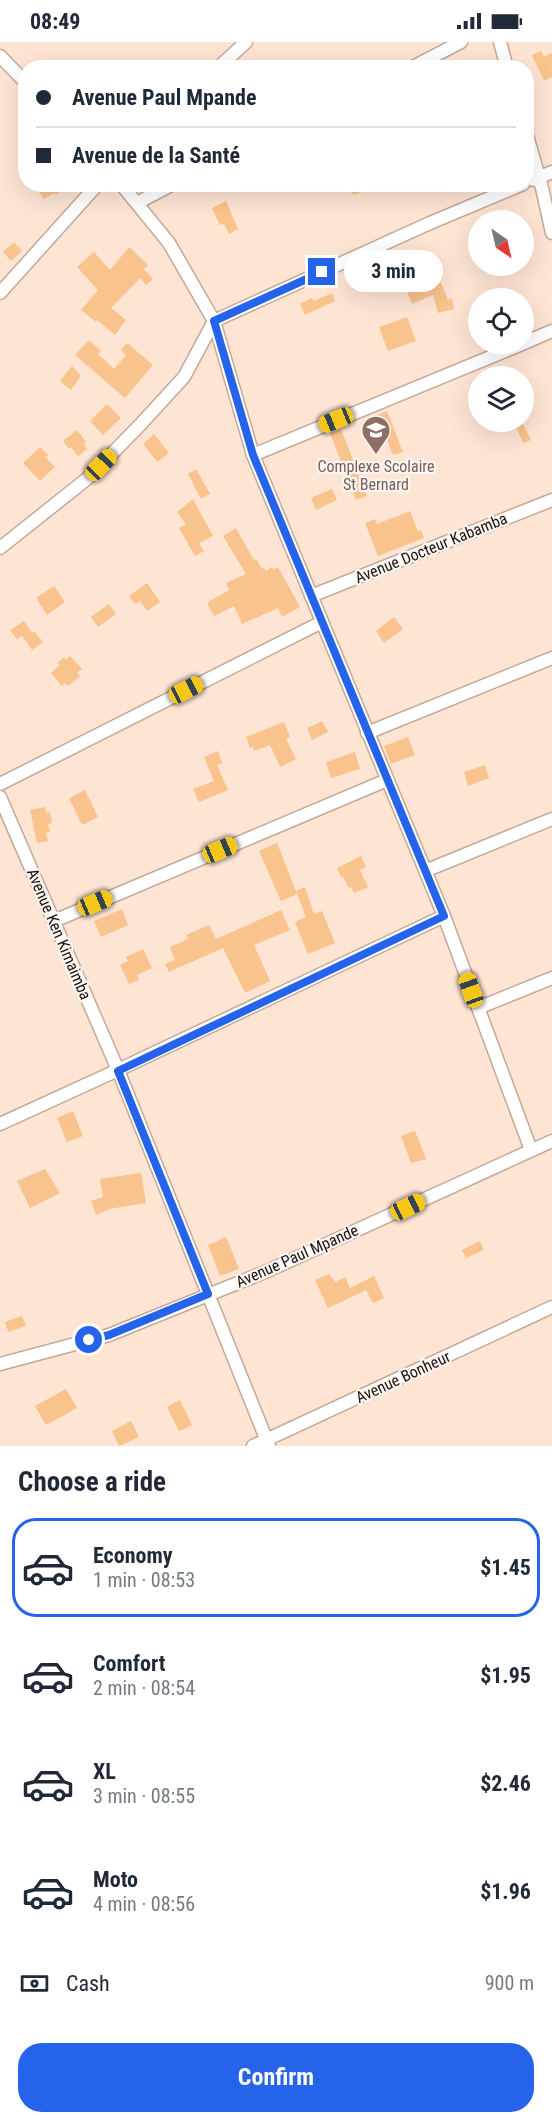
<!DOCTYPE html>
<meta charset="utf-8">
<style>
:root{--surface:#fff;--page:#f2f2f3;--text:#1f2937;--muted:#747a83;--line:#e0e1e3;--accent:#2563eb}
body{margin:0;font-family:"Roboto Condensed",sans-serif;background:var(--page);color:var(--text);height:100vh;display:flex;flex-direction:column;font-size:22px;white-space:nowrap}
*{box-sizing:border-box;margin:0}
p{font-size:20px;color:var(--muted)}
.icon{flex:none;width:33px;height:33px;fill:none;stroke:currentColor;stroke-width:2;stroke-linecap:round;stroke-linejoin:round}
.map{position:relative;height:1404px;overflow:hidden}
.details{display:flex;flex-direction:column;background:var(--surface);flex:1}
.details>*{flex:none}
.guide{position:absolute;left:18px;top:18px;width:516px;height:132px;border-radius:24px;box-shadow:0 6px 24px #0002;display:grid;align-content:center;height:132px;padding:0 18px;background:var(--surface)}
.needle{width:39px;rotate:146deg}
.fabs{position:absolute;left:468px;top:168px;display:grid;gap:12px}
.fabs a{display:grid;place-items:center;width:66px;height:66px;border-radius:50%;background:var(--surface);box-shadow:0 6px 24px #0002;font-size:30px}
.end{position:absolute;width:27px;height:27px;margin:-14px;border:8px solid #2563eb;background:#fff;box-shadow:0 0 0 3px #fff}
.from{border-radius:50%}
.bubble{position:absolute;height:42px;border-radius:21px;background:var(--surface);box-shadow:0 6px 24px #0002;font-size:20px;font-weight:700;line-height:42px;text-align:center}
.car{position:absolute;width:18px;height:36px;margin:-18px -9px;border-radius:8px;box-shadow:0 0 4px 2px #0007;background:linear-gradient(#f5c518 24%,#345 0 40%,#f5c518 0 76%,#345 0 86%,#f5c518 0)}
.guide b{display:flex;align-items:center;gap:21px;height:57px;font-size:22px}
.guide b+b{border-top:2px solid var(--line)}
.guide i{width:15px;height:15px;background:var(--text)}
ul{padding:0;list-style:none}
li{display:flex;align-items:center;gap:18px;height:99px;margin:0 12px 9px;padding:0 6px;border:3px solid transparent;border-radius:24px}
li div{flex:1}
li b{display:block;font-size:22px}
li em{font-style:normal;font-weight:700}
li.current{border-color:var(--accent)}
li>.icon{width:54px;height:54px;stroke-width:1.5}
h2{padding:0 18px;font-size:27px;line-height:72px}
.pay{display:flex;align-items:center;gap:15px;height:66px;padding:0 18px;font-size:22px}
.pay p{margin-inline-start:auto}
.primary-button{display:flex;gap:12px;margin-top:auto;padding:12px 18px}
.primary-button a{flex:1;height:69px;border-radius:24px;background:var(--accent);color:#fff;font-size:24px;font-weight:700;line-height:69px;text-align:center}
.status{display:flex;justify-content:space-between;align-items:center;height:42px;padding:0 30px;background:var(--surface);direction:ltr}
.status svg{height:16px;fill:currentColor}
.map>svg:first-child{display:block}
</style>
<div class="status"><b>08:49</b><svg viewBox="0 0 49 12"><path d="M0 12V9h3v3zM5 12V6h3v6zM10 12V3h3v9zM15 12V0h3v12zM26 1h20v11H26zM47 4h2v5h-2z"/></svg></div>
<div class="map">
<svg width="552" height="1404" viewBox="0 0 552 1404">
<rect width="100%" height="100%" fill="#fee4d3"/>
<!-- building -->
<g fill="#f8c38c">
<polygon points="541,9 544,15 552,11 552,35 544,39 532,13"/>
<polygon points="34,142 72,142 56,153 54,151 44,157"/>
<polygon points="349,142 380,142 380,144 353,153"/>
<polygon points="226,159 238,187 229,192 224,182 220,183 212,166"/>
<polygon points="14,200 22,209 11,219 3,210"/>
<polygon points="129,205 148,223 144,227 153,237 146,243 140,236 111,266 126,278 115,293 97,278 96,280 81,268 98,248 77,225 94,210 110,228"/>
<polygon points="387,216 394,230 370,241 364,228"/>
<polygon points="420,235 423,243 439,236 448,258 452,256 454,267 438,271 433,253 412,262 404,242"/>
<polygon points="332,251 335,259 305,273 300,262 312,256 314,259"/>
<polygon points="407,275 416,299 388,309 379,285"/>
<polygon points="89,298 101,309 98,312 114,327 126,313 121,308 127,301 153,323 125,356 75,313"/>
<polygon points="72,324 81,334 71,348 60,339"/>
<polygon points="107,362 121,376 103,393 90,379"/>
<polygon points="387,369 403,410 393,413 382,385 376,387 372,375"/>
<polygon points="514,380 522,380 531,398 523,401"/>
<polygon points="341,387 367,454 356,458 330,391"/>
<polygon points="77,388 86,400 84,402 87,407 78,414 71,405 69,407 63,399"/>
<polygon points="154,392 169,411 157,420 143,402"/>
<polygon points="40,405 48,413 45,415 55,425 40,439 23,421"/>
<polygon points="196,427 210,452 201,457 188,432"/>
<polygon points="332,447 337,458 316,468 311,456"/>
<polygon points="193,457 213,494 199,501 204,509 195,514 179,486 186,482 177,470"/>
<polygon points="410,469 418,489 421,488 424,496 378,514 365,481 375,477 377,482"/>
<polygon points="236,486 254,518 256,517 262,527 264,526 266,529 272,525 273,528 278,525 300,565 282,575 278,566 242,582 234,564 214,574 207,561 229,548 226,541 246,532 223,494"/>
<polygon points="147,541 160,560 147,569 140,559 135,562 129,554"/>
<polygon points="54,544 65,560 47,573 36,556"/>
<polygon points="109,562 116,572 98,585 91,575"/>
<polygon points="394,575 403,587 384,601 376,589"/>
<polygon points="24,579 32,591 34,589 43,600 32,608 22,594 17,597 10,588"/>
<polygon points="70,614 82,627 77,631 80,634 68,644 65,641 62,644 51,631 60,623 57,621 64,615 66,618"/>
<polygon points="322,679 328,690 312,698 307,686"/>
<polygon points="284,680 290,695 286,697 296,717 280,725 270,703 254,709 253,705 250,706 246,695"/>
<polygon points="408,695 415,713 391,722 384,704"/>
<polygon points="218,709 222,721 217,723 228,748 199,760 193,747 214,739 204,715"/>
<polygon points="355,710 360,727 331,736 326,720"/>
<polygon points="485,723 489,736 468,744 464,730"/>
<polygon points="85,748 98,775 82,783 69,756"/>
<polygon points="45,765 46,771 50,770 52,781 48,782 50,790 46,791 48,799 37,801 30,768"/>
<polygon points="277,801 297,852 281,859 259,809"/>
<polygon points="361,814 366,825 360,828 368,845 354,851 351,845 349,846 343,835 341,835 337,826"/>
<polygon points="305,845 314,872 322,869 335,901 308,912 295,880 306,875 296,849"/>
<polygon points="122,867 128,883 101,895 94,879"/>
<polygon points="281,868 290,888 254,903 270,939 245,951 223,906 169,930 165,922 175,918 170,905 188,897 186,893 209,883 216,897"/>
<polygon points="143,907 152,926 137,933 139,938 129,942 120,923 128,919 126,915"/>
<polygon points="73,1069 83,1094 67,1100 57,1076"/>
<polygon points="415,1089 426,1117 411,1121 401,1094"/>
<polygon points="45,1127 60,1151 30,1166 17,1139"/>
<polygon points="141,1131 146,1161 109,1167 96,1173 91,1159 103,1155 100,1137"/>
<polygon points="226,1195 239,1227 220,1234 208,1203"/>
<polygon points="480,1199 484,1208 466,1216 462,1208"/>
<polygon points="329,1232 335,1240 345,1235 350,1246 374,1234 384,1256 373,1261 366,1248 328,1266 315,1238"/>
<polygon points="22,1274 26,1284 8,1290 5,1280"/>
<polygon points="66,1347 77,1366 46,1383 35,1364"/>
<polygon points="180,1358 192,1383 179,1389 167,1365"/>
<polygon points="131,1379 139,1395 119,1404 112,1389"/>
</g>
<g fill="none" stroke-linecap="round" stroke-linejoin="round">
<!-- minor casing -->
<g stroke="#c2a998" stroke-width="15">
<g id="minor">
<polyline points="500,0 507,26"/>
<polyline points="0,14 26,41"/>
<polyline points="218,26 246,0"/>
<polyline points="411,26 461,0"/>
<polyline points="526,90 542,146 552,191"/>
<polyline points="533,138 552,130"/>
<polyline points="137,161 173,142"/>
<polyline points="0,251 98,142"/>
<polyline points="524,301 552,289"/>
<polyline points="253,413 522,302"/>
<polyline points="0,506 88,436 139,384 184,335 214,279 430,181 523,142"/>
<polyline points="311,554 552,458"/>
<polyline points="367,691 552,616"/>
<polyline points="0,742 322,580"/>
<polyline points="0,755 118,1028 269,1404"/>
<polyline points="425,829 552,777"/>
<polyline points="444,874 531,1108"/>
<polyline points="54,879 387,738"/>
<polyline points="478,966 552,936"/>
<polyline points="0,1082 118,1028 444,874 253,413 214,279 169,201 121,142"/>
<polyline points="0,1322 109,1293 265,1230 552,1099"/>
<polyline points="253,1404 552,1265"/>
</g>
</g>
<!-- minor -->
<use href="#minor" stroke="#fff" stroke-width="12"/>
</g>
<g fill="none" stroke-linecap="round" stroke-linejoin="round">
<!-- route -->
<polyline stroke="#2563eb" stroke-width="8" points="89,1298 109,1293 208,1252 118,1029 444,874 253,413 214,279 322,230"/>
</g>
<!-- icons -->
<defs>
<g id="school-pin" transform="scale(1.5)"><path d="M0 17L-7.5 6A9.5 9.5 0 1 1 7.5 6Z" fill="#8d6e63" stroke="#fbf6f3"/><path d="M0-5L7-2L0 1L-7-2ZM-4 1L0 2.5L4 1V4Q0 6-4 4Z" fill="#fff"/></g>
</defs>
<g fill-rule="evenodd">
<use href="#school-pin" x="376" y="388"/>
</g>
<g text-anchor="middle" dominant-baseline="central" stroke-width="4.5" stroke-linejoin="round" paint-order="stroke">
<!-- education labels -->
<g font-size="16" fill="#785e54" stroke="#fbf6f3">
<text x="376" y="424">Complexe Scolaire<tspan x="376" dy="18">St Bernard</tspan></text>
</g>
<!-- street labels -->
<g font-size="16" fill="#1b130d" stroke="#fbf6f3">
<text transform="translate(431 506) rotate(-22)">Avenue Docteur Kabamba</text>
<text transform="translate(59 892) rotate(67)">Avenue Ken Kimaimba</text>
<text transform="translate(297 1214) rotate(-24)">Avenue Paul Mpande</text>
<text transform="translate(403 1335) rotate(-25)">Avenue Bonheur</text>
</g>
</g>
</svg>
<div class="fabs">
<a><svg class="needle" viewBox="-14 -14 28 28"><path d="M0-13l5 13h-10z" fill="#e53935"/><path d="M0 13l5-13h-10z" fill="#747a83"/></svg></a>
<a><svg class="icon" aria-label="locate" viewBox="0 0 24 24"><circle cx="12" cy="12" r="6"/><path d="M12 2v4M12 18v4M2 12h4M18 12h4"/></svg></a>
<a><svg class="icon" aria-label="layers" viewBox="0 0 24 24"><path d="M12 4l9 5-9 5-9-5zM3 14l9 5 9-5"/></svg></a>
</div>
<i class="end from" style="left:89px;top:1298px"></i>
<i class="end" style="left:322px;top:230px"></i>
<div class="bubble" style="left:344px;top:208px;width:99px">3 min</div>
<i class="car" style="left:336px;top:378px;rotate:248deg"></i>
<i class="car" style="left:101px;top:423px;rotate:44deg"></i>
<i class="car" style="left:186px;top:648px;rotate:63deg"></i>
<i class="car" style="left:220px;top:808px;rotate:67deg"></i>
<i class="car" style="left:95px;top:861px;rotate:67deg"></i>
<i class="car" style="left:471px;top:948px;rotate:340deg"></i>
<i class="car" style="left:408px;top:1165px;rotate:65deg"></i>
<div class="guide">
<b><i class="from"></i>Avenue Paul Mpande</b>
<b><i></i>Avenue de la Santé</b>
</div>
</div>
<section class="details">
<h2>Choose a ride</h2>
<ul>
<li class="current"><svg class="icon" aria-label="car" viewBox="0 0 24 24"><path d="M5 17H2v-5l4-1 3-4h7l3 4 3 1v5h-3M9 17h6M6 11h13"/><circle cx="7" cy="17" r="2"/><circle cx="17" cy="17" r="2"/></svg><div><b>Economy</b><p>1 min · 08:53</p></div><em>$1.45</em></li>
<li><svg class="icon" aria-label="car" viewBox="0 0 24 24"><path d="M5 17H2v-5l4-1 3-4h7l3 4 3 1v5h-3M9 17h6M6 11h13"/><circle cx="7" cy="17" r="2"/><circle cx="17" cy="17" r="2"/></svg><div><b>Comfort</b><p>2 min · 08:54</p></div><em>$1.95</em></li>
<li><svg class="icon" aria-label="car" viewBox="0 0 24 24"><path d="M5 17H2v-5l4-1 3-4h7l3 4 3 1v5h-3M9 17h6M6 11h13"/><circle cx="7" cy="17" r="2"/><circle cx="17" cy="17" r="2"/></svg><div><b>XL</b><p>3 min · 08:55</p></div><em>$2.46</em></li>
<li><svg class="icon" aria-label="car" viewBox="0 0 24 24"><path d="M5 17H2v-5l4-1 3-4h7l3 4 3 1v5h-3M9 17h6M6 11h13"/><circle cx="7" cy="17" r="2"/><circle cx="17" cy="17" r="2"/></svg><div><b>Moto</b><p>4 min · 08:56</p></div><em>$1.96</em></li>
</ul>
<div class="pay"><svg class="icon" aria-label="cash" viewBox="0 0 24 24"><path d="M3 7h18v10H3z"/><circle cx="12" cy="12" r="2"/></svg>Cash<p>900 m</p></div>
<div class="primary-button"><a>Confirm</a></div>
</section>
